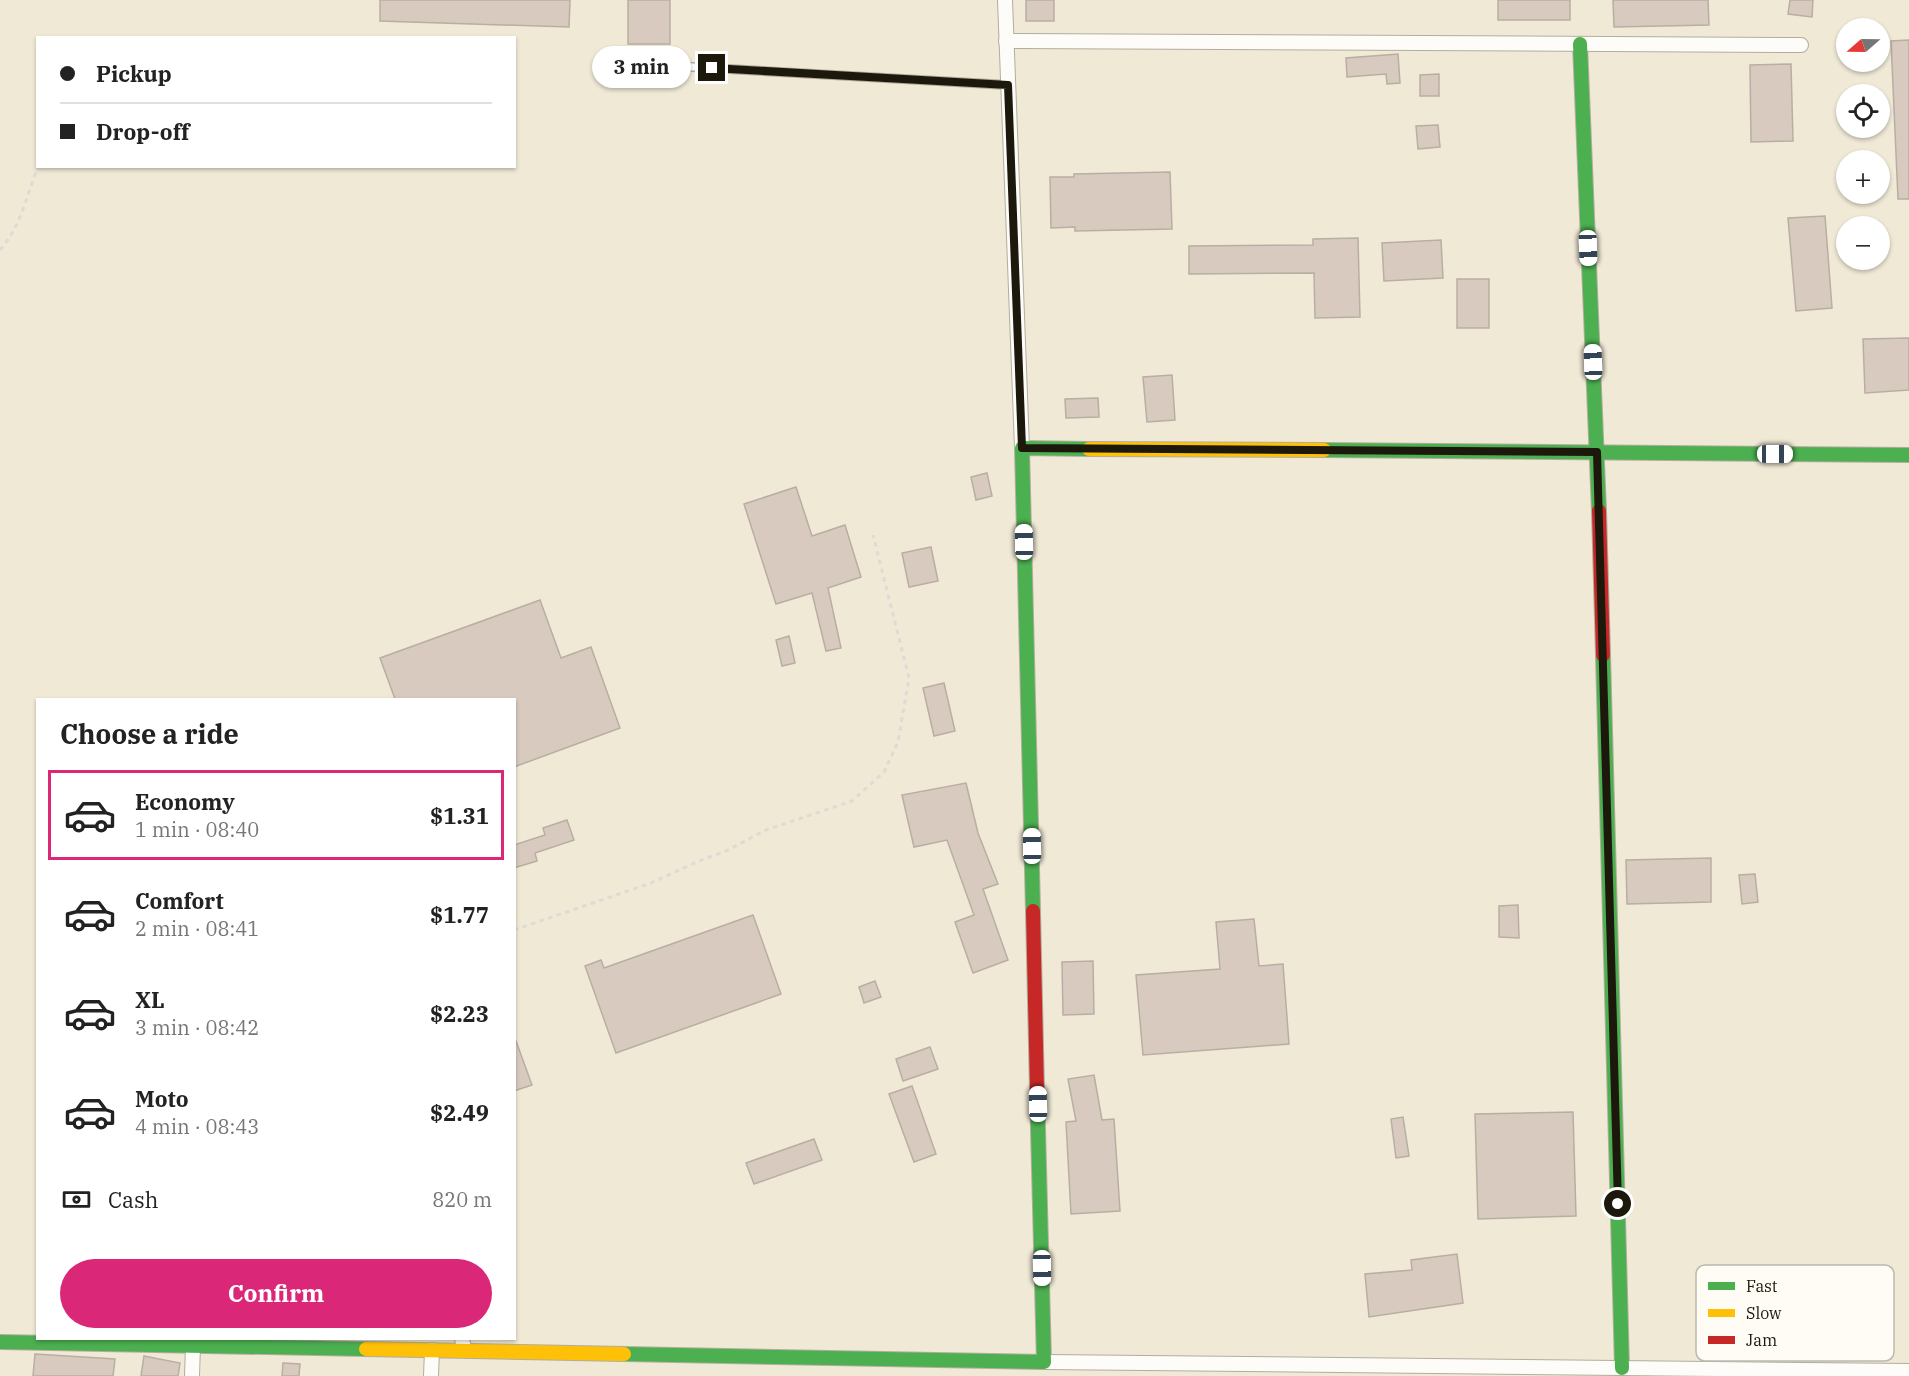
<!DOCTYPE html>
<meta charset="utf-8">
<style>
:root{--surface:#fff;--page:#f6f6f6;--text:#222;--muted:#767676;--line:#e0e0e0;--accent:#db2777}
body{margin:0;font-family:"IBM Plex Serif",serif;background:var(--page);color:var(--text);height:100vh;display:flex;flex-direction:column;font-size:22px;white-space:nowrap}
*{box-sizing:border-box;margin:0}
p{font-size:20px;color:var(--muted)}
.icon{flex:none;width:33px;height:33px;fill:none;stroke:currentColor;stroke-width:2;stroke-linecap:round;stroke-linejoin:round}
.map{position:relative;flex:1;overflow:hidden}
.sheet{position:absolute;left:36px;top:698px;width:480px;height:642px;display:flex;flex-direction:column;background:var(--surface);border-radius:0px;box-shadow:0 2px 4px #0004}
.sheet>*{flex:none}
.top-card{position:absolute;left:36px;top:36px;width:480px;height:132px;border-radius:0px;box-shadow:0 2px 4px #0004;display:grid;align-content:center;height:132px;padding:0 24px;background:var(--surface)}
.needle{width:39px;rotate:250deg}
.controls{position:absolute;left:1836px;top:18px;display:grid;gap:12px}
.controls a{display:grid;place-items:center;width:54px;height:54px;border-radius:50%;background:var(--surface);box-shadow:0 2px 4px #0004;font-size:30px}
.end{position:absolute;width:27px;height:27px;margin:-14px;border:8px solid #1c180b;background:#fff;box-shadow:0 0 0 3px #fff}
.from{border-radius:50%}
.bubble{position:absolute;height:42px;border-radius:21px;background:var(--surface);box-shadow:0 2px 4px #0004;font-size:20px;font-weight:700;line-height:42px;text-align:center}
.car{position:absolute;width:18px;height:36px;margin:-18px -9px;border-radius:8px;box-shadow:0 0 4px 2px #0007;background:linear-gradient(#fff 24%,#345 0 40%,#fff 0 76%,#345 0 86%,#fff 0)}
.top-card b{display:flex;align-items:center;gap:21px;height:57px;font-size:22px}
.top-card b+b{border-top:2px solid var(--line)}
.top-card i{width:15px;height:15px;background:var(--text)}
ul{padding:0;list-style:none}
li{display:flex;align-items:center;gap:18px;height:90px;margin:0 12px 9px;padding:0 12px;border:3px solid transparent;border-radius:0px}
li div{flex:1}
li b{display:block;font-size:22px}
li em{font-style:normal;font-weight:700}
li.selected{border-color:var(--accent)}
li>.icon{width:54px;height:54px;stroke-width:1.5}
h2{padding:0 24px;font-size:27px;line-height:72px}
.pay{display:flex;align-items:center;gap:15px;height:66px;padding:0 24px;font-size:22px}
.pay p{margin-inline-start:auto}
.action{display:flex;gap:12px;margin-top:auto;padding:12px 24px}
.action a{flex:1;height:69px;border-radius:36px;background:var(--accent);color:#fff;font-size:24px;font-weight:700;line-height:69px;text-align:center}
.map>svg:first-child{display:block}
</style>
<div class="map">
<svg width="1909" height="1376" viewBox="0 0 1909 1376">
<rect width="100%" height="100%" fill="#f0e9d6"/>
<!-- building -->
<g fill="#d9cabf" stroke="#b8aea3" stroke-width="1.5">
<polygon points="380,0 570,0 569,27 380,21"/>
<rect x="628" y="0" width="42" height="44"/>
<rect x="1026" y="0" width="28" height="21"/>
<rect x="1498" y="0" width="72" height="20"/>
<polygon points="1613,0 1708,0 1709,25 1614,27"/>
<polygon points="1790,0 1813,0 1812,17 1788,14"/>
<polygon points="1909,40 1909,199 1898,199 1891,41"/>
<polygon points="1398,54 1400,83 1387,84 1386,74 1347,77 1346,58"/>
<polygon points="1791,64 1793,141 1751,142 1750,65"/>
<polygon points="1439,74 1439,96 1420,96 1420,75"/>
<polygon points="1438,125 1440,147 1418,149 1416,126"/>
<polygon points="1170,172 1172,229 1075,231 1075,227 1051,228 1050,177 1074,177 1074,174"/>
<polygon points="1825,216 1832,308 1796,311 1788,218"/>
<polygon points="1358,238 1360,317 1315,318 1314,273 1189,274 1189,246 1313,245 1313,239"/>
<polygon points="1441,240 1443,278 1384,281 1382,243"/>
<rect x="1457" y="279" width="32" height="49"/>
<polygon points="1909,338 1909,390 1865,393 1863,339"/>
<polygon points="1172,375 1175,420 1147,422 1143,377"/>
<polygon points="1098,398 1099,417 1066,418 1065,399"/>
<polygon points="987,473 992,496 976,500 971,477"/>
<polygon points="796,487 812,536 845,525 861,577 828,588 841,648 826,651 812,593 776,604 744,504"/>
<polygon points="931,547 938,581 909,587 902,553"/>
<polygon points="540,600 561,658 591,647 620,728 514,767 514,699 395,699 380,658"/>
<polygon points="789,636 795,663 782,666 776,640"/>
<polygon points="944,683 955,731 934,736 923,688"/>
<polygon points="966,783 978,833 998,884 983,889 1008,960 973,973 955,922 974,915 947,840 914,847 902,795"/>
<polygon points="567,820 574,840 535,853 537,861 514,868 514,845 545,835 543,828"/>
<polygon points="1711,858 1711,902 1627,904 1626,860"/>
<polygon points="1755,874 1758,902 1742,904 1739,875"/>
<polygon points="1518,905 1519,938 1499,937 1499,906"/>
<polygon points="753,915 781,994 616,1053 585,966 601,960 604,968"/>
<polygon points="1254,919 1259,966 1283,964 1289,1044 1143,1055 1136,975 1220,969 1216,922"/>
<polygon points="1093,961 1094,1014 1063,1015 1062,962"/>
<polygon points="875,981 881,997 864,1003 859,987"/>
<polygon points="516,1041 532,1085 514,1091 514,1042"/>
<polygon points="930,1047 938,1069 903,1081 896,1059"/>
<polygon points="1094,1075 1102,1120 1114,1119 1120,1211 1071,1214 1066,1122 1076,1121 1068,1079"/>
<polygon points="912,1086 936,1154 914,1162 889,1094"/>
<polygon points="1573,1112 1576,1216 1478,1219 1475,1114"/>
<polygon points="1403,1117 1409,1156 1396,1158 1391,1119"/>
<polygon points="814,1139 822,1160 754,1184 746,1163"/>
<polygon points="1457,1254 1463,1303 1369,1317 1365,1274 1412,1270 1411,1260"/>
<polygon points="35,1354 115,1359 113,1376 33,1376"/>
<polygon points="144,1356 180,1363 178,1376 141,1376"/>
<polygon points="283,1363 300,1364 299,1376 282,1376"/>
</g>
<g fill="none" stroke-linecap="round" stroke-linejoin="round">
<!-- lane casing -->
<g stroke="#b2ad9e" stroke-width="10">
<polyline id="lane" points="622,63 1008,85"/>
</g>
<!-- street casing -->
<g stroke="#b2ad9e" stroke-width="16">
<g id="street">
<polyline points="1005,0 1022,448"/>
<polyline points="1006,41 1801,45"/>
<polyline points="462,1338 464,1350"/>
<polyline points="1044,1362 1909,1371"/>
<polyline points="192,1376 193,1345"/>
<polyline points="431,1376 432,1350"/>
</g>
</g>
<!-- fast casing -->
<g stroke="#b2ad9e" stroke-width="16">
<g id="fast">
<polyline points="1580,44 1599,511"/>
<polyline points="1324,450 1909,455"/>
<polyline points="1603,655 1622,1368"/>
<polyline points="1033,911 1022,448 1089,449"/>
<polyline points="0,1342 366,1349"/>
<polyline points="624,1354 1044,1362 1037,1090"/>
</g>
</g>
<!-- slow casing -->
<g stroke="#b2ad9e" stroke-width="16">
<g id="slow">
<polyline points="1089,449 1324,450"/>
<polyline points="366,1349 624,1354"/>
</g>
</g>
<!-- jam casing -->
<g stroke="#b2ad9e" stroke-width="16">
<g id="jam">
<polyline points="1599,511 1603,655"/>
<polyline points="1033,911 1037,1090"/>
</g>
</g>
<!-- path -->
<g stroke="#dcdbd4" stroke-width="3" stroke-dasharray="4.5 4.5" stroke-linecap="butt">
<path d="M0,250C21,226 27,195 38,166"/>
<polyline points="514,930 651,883 699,861 726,851 766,830 852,801 884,772 898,742 909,678 873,535"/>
</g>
<!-- lane -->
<use href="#lane" stroke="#fdfcf9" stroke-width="7"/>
<!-- street -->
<use href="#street" stroke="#fdfcf9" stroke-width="14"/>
<!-- fast -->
<use href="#fast" stroke="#4caf50" stroke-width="14"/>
<!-- slow -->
<use href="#slow" stroke="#ffc107" stroke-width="14"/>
<!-- jam -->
<use href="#jam" stroke="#c62828" stroke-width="14"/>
</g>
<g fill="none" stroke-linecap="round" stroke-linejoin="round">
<!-- route -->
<polyline stroke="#1c180b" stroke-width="8" points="712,68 1008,85 1022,448 1597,452 1618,1204"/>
</g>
<!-- legend -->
<rect x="1696" y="1265" width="198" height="96" rx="9" fill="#fefcf5" stroke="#bab8af" stroke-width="1.5"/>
<rect x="1708" y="1282" width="27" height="8" fill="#4caf50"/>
<rect x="1708" y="1309" width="27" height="8" fill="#ffc107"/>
<rect x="1708" y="1336" width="27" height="8" fill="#c62828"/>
<g font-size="16" fill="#1c180b">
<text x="1746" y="1292">Fast</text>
<text x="1746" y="1319">Slow</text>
<text x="1746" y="1346">Jam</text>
</g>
</svg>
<div class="controls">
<a><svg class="needle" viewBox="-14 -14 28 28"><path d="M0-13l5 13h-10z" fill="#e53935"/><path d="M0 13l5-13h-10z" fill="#767676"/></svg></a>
<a><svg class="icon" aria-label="locate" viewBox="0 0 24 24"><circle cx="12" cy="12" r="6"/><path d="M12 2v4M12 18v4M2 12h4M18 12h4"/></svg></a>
<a>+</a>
<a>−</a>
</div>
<i class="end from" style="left:1618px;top:1204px"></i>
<i class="end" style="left:712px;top:68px"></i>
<div class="bubble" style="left:592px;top:46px;width:99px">3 min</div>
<i class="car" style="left:1588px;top:248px;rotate:178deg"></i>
<i class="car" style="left:1593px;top:362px;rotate:358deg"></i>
<i class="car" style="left:1775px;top:454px;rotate:90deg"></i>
<i class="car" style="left:1024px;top:542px;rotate:359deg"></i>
<i class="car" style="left:1032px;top:846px;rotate:359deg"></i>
<i class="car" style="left:1038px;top:1104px;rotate:359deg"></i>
<i class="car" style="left:1042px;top:1268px;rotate:179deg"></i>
<div class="top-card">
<b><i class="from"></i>Pickup</b>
<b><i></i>Drop-off</b>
</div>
<section class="sheet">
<h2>Choose a ride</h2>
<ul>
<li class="selected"><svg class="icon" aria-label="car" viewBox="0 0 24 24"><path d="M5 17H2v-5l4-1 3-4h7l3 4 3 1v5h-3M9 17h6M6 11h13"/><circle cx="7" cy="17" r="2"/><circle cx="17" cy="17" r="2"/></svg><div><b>Economy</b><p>1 min · 08:40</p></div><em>$1.31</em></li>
<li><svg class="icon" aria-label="car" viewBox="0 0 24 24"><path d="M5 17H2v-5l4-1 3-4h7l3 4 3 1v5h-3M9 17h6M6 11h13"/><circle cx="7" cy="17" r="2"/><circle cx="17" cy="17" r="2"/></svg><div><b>Comfort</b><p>2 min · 08:41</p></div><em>$1.77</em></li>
<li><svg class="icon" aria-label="car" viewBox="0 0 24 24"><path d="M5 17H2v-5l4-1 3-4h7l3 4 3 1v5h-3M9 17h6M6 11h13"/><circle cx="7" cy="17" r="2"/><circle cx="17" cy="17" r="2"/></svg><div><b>XL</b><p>3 min · 08:42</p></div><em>$2.23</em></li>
<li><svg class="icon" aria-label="car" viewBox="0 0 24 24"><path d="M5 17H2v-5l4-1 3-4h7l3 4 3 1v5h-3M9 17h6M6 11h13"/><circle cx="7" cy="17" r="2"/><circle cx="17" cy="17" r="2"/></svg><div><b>Moto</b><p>4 min · 08:43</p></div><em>$2.49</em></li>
</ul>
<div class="pay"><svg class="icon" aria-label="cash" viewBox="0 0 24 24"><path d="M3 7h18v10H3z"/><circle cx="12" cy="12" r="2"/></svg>Cash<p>820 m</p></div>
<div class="action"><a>Confirm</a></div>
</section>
</div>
